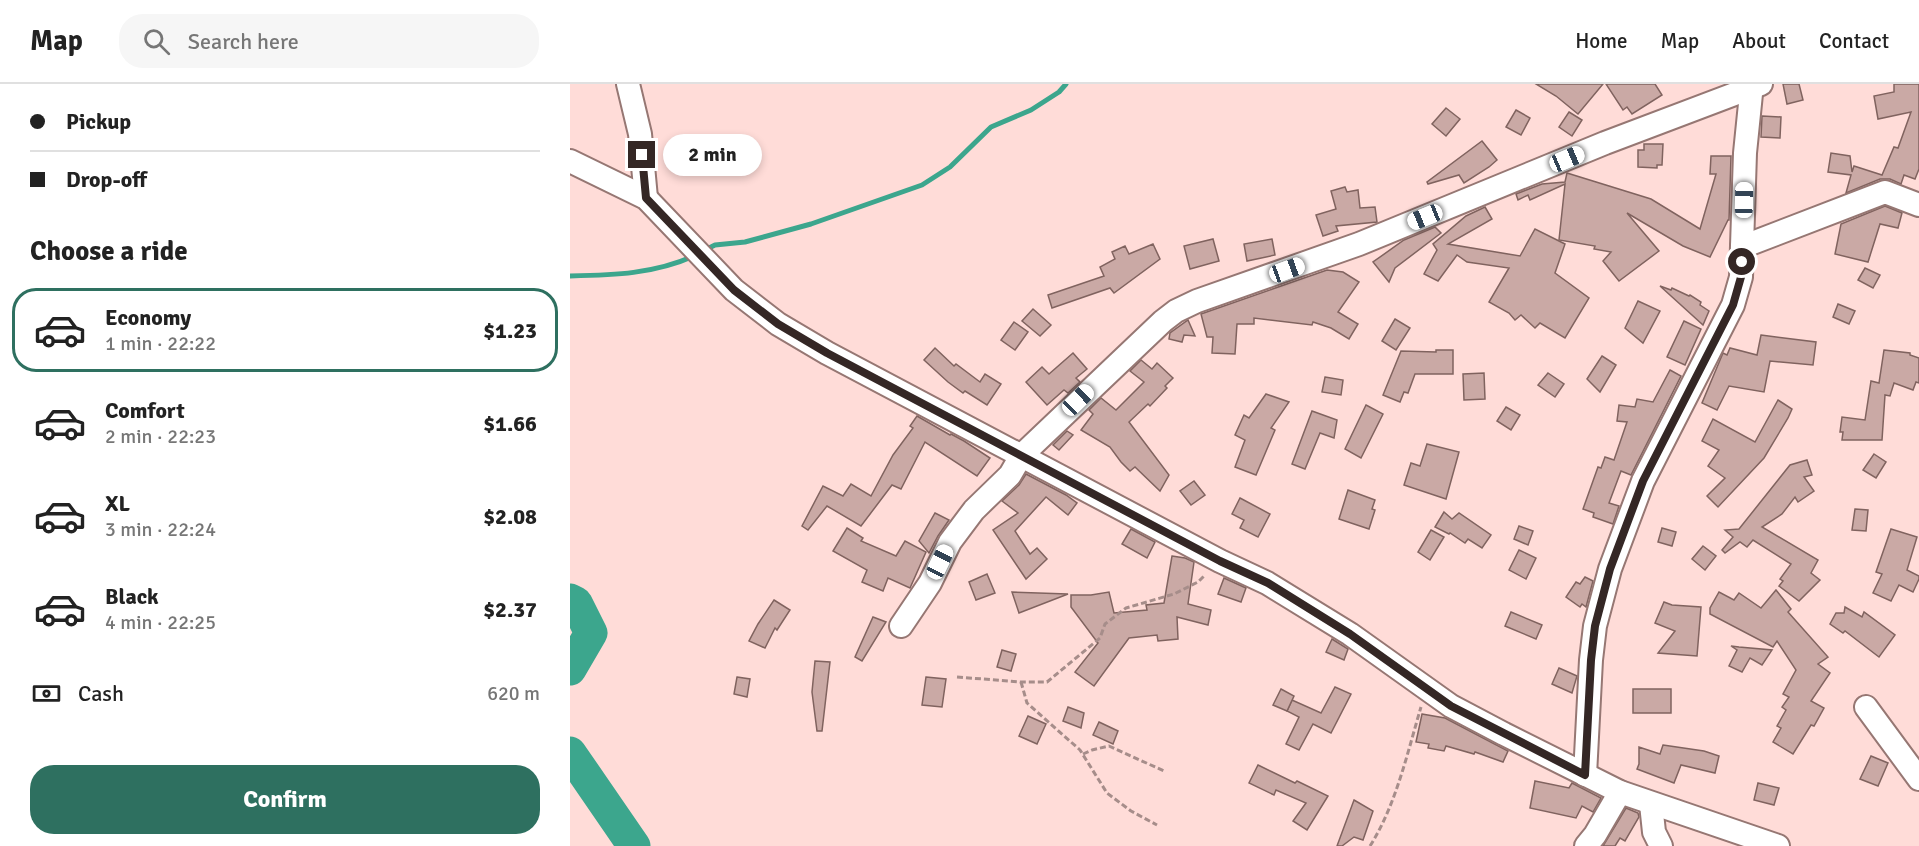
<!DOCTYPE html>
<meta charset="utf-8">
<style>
:root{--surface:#fff;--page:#f6f6f6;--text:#222;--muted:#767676;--line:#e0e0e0;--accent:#2e7060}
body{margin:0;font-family:Signika,sans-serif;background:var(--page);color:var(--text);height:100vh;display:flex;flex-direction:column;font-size:22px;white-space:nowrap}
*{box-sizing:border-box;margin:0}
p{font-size:20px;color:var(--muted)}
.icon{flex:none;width:33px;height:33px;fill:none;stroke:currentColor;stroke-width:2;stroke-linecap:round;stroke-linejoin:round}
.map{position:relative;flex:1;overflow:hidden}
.side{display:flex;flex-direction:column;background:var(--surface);width:570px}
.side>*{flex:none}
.hud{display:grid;align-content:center;height:132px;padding:0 30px;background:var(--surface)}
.end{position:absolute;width:27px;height:27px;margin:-14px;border:8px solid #342725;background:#fff;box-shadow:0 0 0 3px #fff}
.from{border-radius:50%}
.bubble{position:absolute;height:42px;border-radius:21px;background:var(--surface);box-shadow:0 3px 9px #0003;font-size:20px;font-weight:800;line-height:42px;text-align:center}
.car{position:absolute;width:18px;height:36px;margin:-18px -9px;border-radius:8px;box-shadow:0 0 4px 2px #0007;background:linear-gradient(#fff 24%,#345 0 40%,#fff 0 76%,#345 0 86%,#fff 0)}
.hud b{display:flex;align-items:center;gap:21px;height:57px;font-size:22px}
.hud b+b{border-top:2px solid var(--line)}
.hud i{width:15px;height:15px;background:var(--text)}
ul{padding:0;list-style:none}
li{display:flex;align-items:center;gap:18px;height:84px;margin:0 12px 9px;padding:0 18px;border:3px solid transparent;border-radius:24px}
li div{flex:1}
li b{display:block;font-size:22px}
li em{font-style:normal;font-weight:800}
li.selected{border-color:var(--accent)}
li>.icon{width:54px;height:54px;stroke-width:1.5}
h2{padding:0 30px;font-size:27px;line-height:72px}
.pay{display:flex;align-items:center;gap:15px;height:66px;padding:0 30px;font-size:22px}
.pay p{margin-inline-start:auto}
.button{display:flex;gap:12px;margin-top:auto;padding:12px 30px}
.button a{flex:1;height:69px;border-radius:24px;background:var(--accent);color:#fff;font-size:24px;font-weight:800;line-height:69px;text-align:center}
header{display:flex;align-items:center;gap:36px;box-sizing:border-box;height:84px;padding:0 30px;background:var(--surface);border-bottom:2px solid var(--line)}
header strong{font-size:28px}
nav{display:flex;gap:33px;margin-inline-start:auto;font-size:21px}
.search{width:420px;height:54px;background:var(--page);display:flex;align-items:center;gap:15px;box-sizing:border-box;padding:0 21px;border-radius:24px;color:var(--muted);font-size:22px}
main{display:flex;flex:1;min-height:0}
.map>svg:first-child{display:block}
</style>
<header>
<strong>Map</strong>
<div class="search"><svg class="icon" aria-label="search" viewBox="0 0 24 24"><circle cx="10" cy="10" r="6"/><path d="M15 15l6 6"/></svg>Search here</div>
<nav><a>Home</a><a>Map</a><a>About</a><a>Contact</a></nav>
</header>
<main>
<section class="side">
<div class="hud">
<b><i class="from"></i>Pickup</b>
<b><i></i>Drop-off</b>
</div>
<h2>Choose a ride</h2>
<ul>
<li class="selected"><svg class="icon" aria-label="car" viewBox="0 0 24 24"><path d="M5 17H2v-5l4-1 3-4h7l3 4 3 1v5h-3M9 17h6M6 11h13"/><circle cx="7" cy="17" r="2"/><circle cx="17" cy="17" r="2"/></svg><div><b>Economy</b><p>1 min · 22:22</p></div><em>$1.23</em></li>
<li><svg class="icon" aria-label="car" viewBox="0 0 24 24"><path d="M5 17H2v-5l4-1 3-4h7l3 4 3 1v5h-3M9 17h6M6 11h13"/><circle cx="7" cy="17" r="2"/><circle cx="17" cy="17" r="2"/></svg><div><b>Comfort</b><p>2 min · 22:23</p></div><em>$1.66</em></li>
<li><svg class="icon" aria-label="car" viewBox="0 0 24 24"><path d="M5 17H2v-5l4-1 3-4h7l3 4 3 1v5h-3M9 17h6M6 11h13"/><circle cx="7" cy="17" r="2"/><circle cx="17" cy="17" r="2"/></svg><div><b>XL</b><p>3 min · 22:24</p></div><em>$2.08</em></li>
<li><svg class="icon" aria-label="car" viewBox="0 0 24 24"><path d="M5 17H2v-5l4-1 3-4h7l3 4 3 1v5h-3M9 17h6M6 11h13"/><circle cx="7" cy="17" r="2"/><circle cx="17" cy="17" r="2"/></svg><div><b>Black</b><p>4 min · 22:25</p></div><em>$2.37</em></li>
</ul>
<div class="pay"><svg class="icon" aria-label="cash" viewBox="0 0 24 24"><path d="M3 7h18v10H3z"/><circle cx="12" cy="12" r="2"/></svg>Cash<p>620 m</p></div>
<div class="button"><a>Confirm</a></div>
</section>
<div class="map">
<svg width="1349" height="762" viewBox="0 0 1349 762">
<rect width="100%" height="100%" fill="#ffdcd8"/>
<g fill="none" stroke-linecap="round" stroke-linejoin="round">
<!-- stream -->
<g stroke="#3ca68d" stroke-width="5">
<polyline points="135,166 145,161 175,158 241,140 352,101 380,83 421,43 461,26 489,8 496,0"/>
<path d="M0,192C44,191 84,190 124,172"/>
</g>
<!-- river -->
<g stroke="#3ca68d" stroke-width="33">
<polyline points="0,516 6,519 21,549 0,585"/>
<polyline points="0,669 64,762"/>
</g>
</g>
<!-- building -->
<g fill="#caa9a5" stroke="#80635f" stroke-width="1.5">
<polygon points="966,0 1033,0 1008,30 986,12"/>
<polygon points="1036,0 1085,0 1092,11 1062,30 1057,23 1053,26"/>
<polygon points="1213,0 1229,0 1233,16 1217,20"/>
<polygon points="1324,0 1349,0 1349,85 1345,95 1334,91 1331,100 1320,95 1310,95 1276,109 1281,91 1258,88 1261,69 1280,72 1282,88 1284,82 1312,91 1324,63 1328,64 1341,28 1308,35 1304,12 1324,8"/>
<polygon points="876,24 890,35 876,52 862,40"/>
<polygon points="946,26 960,34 951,51 936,43"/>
<polygon points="999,28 1012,36 1002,52 989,43"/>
<polygon points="1192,32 1211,33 1210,54 1191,53"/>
<polygon points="912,57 927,76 919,83 894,99 889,91 858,100 857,98"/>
<polygon points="1074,60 1093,60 1092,81 1087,81 1087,84 1068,83 1068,66 1074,66"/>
<polygon points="1141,72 1161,72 1159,136 1158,136 1140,173 1113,162 1057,129 1089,167 1049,197 1033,177 1041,168 1024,165 1025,162 989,156 995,100 960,116 958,111 948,116 946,110 972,100 995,98 997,89 1081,115 1130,145 1146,90 1140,90"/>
<polygon points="775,103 777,108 788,106 790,124 805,123 807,138 766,142 768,147 753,152 746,131 766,125 761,107"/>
<polygon points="1315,122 1332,129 1328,144 1310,140 1298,178 1265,170 1271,140"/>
<polygon points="915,123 922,135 878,160 950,172 965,145 995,160 985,189 1019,214 995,254 970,239 965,244 951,231 945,236 939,229 919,218 939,184 897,178 887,171 868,197 854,190 867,166 863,160 896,132"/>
<polygon points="865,143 871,149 825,184 819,198 803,178 834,156"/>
<polygon points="643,155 649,177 620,185 614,162"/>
<polygon points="702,155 705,171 677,177 674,160"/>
<polygon points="583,160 590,175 544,209 540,204 482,224 478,211 534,192 530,183 545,175 542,168 555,162 559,170"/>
<polygon points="1295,184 1310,191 1303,204 1288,196"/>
<polygon points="757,186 773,188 789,198 768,228 788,240 779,255 761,244 743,238 742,241 684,234 684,240 667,240 665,270 642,269 643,253 637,253 631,230"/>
<polygon points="1090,202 1101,206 1102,204 1119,212 1120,211 1131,218 1130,221 1139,227 1133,241"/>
<polygon points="1068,217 1090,227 1073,259 1055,244"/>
<polygon points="1268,220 1285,227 1279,240 1263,233"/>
<polygon points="463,225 481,241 470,252 452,237"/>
<polygon points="825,235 840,244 826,266 812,257"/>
<polygon points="618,236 625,252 614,251 612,258 599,255 600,249"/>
<polygon points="1114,237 1131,245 1115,281 1097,273"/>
<polygon points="444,238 458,248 445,266 431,256"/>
<polygon points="1191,251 1246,258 1243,281 1200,277 1194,308 1159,302 1147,326 1132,319 1153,269 1157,271 1160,264 1187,271"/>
<polygon points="365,264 384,282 386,280 410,298 415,290 431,300 417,321 395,307 393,309 378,298 354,276"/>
<polygon points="866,266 883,266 883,290 845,290 838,309 834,308 830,318 813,311 831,267 866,268"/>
<polygon points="1314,266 1340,269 1340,271 1349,274 1349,299 1346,298 1343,306 1324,299 1320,312 1315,311 1312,356 1272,356 1273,348 1270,348 1272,333 1295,336 1301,297 1309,299"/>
<polygon points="503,269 517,285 506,294 510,298 498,309 494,306 477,321 456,298 472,283 479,290"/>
<polygon points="1032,272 1046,281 1030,308 1017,295"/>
<polygon points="571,276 582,285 587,279 603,294 595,302 597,304 580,322 578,320 559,338 599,391 590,407 565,383 560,387 551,378 540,363 511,346 523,330 519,326 531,314 546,326 574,298 560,287"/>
<polygon points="1100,286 1111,292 1061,391 1051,387 1039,419 1049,422 1043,440 1023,433 1024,429 1013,425 1028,383 1031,384 1035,373 1044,376 1057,338 1047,337 1049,321 1065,323 1067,315 1083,318"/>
<polygon points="914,289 915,315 894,316 893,290"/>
<polygon points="978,289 994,300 985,313 968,301"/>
<polygon points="755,293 773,296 771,311 752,308"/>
<polygon points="696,310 719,318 701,344 705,346 686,391 665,383 675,356 665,351 674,331 679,334"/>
<polygon points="1208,316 1222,325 1218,334 1194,374 1148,423 1137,412 1155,394 1138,382 1149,366 1132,357 1143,335 1185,358"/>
<polygon points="796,321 813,330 791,374 775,365"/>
<polygon points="936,323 950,331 941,346 927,337"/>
<polygon points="742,327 767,336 764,354 750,349 735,385 722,380"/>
<polygon points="347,332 380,351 381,350 394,357 420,374 407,392 355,358 331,405 322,401 291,442 257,422 238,446 232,442 253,402 273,412 281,400 301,412 323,371 343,344 340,342"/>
<polygon points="497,347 503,351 489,366 483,361"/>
<polygon points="857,360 889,368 876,415 834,401 841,379 850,382"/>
<polygon points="1304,370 1316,378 1306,394 1293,386"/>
<polygon points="1237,376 1242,391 1234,393 1244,407 1228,418 1225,413 1212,430 1192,443 1248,476 1241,489 1250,496 1229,517 1209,502 1213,497 1210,495 1221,480 1183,456 1177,463 1170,458 1155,469 1152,466 1163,453 1155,446 1169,445 1220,381"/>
<polygon points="456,390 496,411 507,419 498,431 476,413 445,447 460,470 467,464 477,475 456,495 423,446 448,429 432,417 449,401"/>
<polygon points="624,397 635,411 621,421 610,407"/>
<polygon points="778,406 805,416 802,425 805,426 799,445 769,435"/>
<polygon points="670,414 700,430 688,453 670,444 674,436 662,430"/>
<polygon points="1285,425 1298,426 1296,447 1282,446"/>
<polygon points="874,428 882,435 889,429 921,451 912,464 898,455 895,459 880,449 879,450 865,443"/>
<polygon points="365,429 379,436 368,452 359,469 349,457"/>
<polygon points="949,442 963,447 958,461 944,455"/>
<polygon points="277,444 293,454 291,457 326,472 335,457 356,468 340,504 318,494 313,507 292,498 297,486 263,467"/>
<polygon points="1092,444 1106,448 1102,462 1088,458"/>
<polygon points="561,445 585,458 577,474 552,460"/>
<polygon points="1321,445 1347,453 1337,486 1349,492 1349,495 1343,508 1329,501 1321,517 1303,509 1312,490 1306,488"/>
<polygon points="861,446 874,453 860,476 848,468"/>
<polygon points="1133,462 1146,472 1135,486 1122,475"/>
<polygon points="949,466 966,474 956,495 939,486"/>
<polygon points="602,472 615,474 624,478 618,520 641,526 638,541 607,533 608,555 588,557 587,551 559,554 524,602 505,588 528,559 501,523 501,511 521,511 539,508 544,529 577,526 576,521 594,519"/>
<polygon points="417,490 425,509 406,516 399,498"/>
<polygon points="1015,493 1023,497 1016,523 1012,520 1010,523 996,513 1006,498 1010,500"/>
<polygon points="654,494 676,504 671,518 648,510"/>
<polygon points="1206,506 1221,525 1218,528 1258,573 1248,580 1260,589 1241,617 1254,624 1244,642 1241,641 1223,670 1203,658 1211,644 1207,642 1216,626 1212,623 1219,613 1213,610 1226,586 1207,557 1203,563 1140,530 1140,524 1149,508 1164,516 1169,509 1191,524"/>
<polygon points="442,508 498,510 449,529"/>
<polygon points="204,516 220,526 207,546 205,544 195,564 179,557 188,540"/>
<polygon points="1094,518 1102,521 1131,523 1127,572 1088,569 1105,547 1085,539"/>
<polygon points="1275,523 1292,533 1294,528 1325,551 1309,573 1275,547 1273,549 1260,540 1266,529 1274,529"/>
<polygon points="941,528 972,541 966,555 935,542"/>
<polygon points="303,533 316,538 292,577 285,573"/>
<polygon points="762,555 778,565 774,576 756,568"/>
<polygon points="1161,562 1169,563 1202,566 1192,581 1180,574 1172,588 1159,582 1167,566"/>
<polygon points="432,566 446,570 441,587 427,583"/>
<polygon points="245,577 260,578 252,647 247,647 242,608"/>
<polygon points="989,584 1007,592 1002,609 982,600"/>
<polygon points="167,593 180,595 177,613 164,610"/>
<polygon points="356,593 376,595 372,623 352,621"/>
<polygon points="765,603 781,610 761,649 743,640 729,666 716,660 729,633 717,627 722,616 751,629"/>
<polygon points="711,605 724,612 717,627 703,621"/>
<rect x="1063" y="605" width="38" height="24"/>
<polygon points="498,623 514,629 511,644 493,637"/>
<polygon points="852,630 875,634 938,667 933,678 905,668 904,670 876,662 874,667 858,664 859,660 846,658"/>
<polygon points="458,632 476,640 467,660 449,652"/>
<polygon points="529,638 548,647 543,660 523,651"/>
<polygon points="1093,661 1134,667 1149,672 1145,689 1111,681 1104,699 1067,685 1069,680 1069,663 1090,670"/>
<polygon points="1301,672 1318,679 1308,702 1290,695"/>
<polygon points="688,681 725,699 727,697 758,712 737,746 723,737 736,719 706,706 704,711 679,699"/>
<polygon points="965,697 999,704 1002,699 1031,714 1023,728 1012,722 1006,734 960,724"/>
<polygon points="1188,699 1209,704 1204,721 1184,716"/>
<polygon points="784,716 803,727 793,756 784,753 772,762 767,762"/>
<polygon points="1056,724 1068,729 1069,733 1055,757 1050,754 1045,762 1033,762"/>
</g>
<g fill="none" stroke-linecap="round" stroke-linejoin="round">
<!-- minor casing -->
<g stroke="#967773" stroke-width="26">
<g id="minor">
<polyline points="58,0 70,50 76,114"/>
<polyline points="0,77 76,114 164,206 208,240 257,269 650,477 697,499 780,550 881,622 934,650 1050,708 1208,762"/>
<polyline points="1172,163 1315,108 1349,121"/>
<polyline points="331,542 360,499 380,458 404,426 440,391 451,372 593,237 606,227 627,217 789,160 1035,59 1191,0"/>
<polyline points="1296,623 1349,695"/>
<polyline points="1015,691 1021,576 1025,542 1040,485 1073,397 1163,221 1171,193 1175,69 1182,0"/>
<polyline points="1081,720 1084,748 1091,762"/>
<polyline points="1016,762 1025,751 1050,708"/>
</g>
</g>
<!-- path -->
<g stroke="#a68d8a" stroke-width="3" stroke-dasharray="6 3" stroke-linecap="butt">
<polyline points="387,593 451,598 477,598 530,554 535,540 556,524 604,510 628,498 635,491"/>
<polyline points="451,598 457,619 510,666 537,709 561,727 587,741"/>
<polyline points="513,670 522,666 539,662 594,687"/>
<path d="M800,762C826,721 837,670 851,623"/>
</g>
<!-- minor -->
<use href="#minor" stroke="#fff" stroke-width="22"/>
</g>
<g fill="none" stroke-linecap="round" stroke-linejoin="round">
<!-- route -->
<polyline stroke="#342725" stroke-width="8" points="72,71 76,114 164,206 208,240 257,269 650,477 698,499 780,550 881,622 1015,691 1021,576 1025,542 1040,485 1073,397 1163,221 1171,193 1172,178"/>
</g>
</svg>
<i class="end from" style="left:1172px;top:178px"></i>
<i class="end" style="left:72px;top:71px"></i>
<div class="bubble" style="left:93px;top:50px;width:99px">2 min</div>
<i class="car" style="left:997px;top:75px;rotate:67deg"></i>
<i class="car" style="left:1174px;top:116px;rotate:1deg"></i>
<i class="car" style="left:855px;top:133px;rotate:248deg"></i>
<i class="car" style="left:717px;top:186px;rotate:70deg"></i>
<i class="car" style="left:508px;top:316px;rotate:46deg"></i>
<i class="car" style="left:370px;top:478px;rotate:26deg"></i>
</div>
</main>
